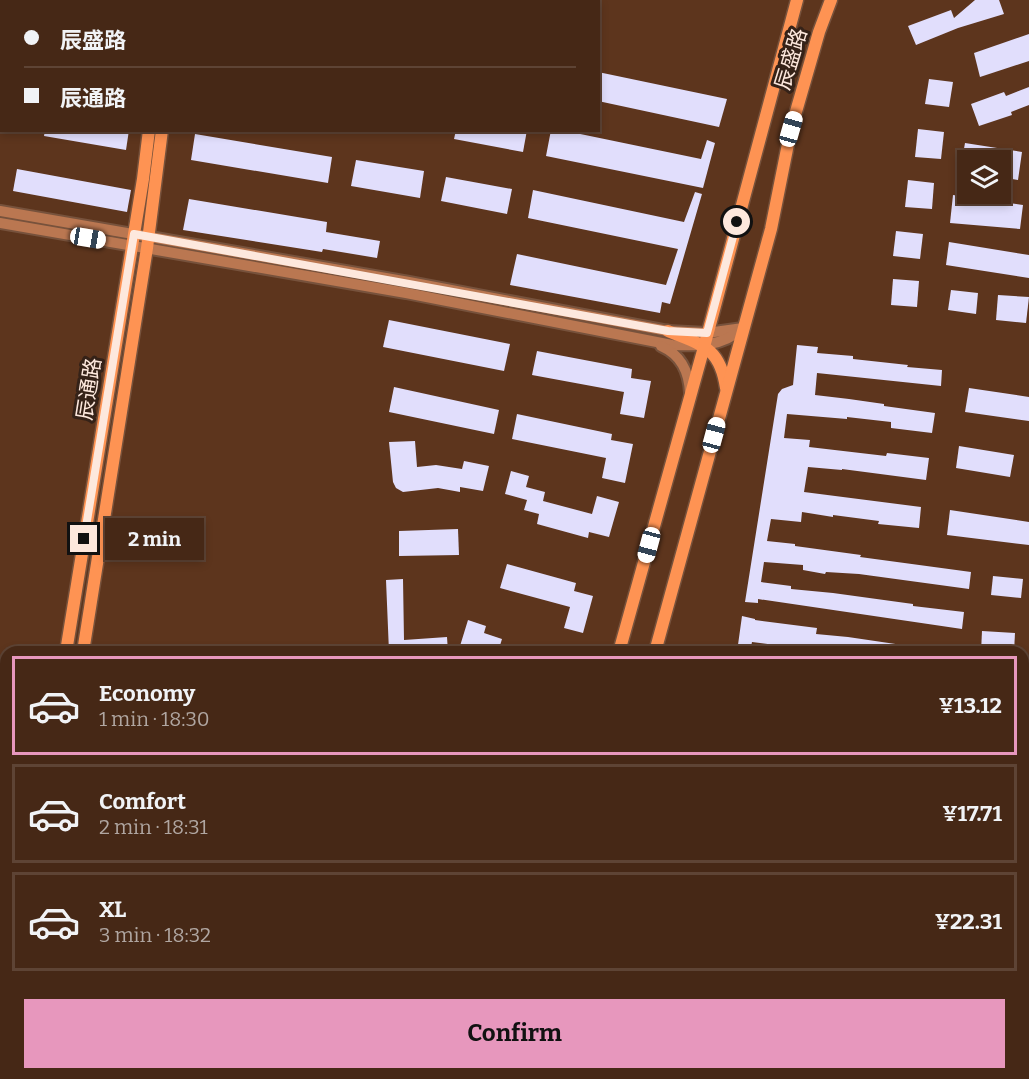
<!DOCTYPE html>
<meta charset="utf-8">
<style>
:root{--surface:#462816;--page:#503423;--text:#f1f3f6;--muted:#b0a6a1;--line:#5e4435;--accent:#e797bd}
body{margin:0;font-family:Bitter,"Noto Sans SC",serif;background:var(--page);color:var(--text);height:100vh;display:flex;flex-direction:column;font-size:22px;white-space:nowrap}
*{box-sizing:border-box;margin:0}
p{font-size:20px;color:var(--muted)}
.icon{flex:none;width:33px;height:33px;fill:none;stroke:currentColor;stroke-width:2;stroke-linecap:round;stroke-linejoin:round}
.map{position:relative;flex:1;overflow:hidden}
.sheet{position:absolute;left:0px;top:646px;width:1029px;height:434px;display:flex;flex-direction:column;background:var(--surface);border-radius:18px 18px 0 0;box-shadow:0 3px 9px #0003,0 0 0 2px var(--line)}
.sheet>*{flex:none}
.banner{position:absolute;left:0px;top:0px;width:600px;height:132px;box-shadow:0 3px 9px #0003,0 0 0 2px var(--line);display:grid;align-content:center;height:132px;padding:0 24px;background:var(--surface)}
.tools{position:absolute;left:957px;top:150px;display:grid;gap:12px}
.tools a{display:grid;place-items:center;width:54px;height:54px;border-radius:0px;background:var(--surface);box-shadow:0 3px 9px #0003,0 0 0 2px var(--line);font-size:30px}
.end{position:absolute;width:27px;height:27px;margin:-14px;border:8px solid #fde8dd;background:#111;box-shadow:0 0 0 3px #111}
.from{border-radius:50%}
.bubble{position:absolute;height:42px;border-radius:0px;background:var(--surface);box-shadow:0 3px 9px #0003,0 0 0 2px var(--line);font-size:20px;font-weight:700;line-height:42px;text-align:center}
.car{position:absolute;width:18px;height:36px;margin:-18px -9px;border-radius:8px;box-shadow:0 0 4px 2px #0007;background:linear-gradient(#fff 24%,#345 0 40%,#fff 0 76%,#345 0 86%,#fff 0)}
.banner b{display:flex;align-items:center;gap:21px;height:57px;font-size:22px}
.banner b+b{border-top:2px solid var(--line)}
.banner i{width:15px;height:15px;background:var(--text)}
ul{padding:10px 0 0;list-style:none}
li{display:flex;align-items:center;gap:18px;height:99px;margin:0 12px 9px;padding:0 12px;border:3px solid var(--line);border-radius:0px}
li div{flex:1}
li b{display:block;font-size:22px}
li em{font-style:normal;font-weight:700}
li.active{border-color:var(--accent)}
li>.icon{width:54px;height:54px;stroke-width:1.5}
.action{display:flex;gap:12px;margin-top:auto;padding:12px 24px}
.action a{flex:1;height:69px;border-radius:0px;background:var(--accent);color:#111;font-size:24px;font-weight:700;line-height:69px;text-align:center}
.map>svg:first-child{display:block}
</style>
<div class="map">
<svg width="1029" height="1079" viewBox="0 0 1029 1079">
<rect width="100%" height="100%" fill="#5d351d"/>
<!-- building -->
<g fill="#e1defc">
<polygon points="975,0 999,0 1004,14 958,28 916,45 908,26 951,10 954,18"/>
<polygon points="1029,34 1029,61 980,77 974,53"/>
<polygon points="598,72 727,99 719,127 598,101"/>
<polygon points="929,79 953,82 949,107 925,104"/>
<polygon points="1029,87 1029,105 1011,112 1012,115 979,126 971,104 1004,92 1006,96"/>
<polygon points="918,129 944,132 941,159 915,157"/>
<polygon points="45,130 129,130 126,150 44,136"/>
<polygon points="456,130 527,130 523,152 454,139"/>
<polygon points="551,130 561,130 701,159 707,140 715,143 703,188 546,156"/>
<polygon points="195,134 332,157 328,183 191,160"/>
<polygon points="965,143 1022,152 1018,180 1000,177 1000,160 962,160"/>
<polygon points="356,160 424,171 420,198 351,186"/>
<polygon points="17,169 131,190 127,212 13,191"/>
<polygon points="446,177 512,189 507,214 441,201"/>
<polygon points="908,180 934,183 932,209 905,207"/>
<polygon points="533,190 684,222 695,192 702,194 670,304 662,302 660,313 510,285 517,254 666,285 678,249 528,218"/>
<polygon points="953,195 1023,205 1020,229 950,223"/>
<polygon points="189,199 327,222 326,232 380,241 377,258 323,249 322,252 183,230"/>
<polygon points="896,231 923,234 920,259 893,256"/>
<polygon points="949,242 1029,255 1029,278 946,265"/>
<polygon points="893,279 919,281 917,307 891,305"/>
<polygon points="951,290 978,293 976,314 948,310"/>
<polygon points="998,295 1029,297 1026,323 996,320"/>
<polygon points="389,320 510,344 504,371 383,347"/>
<polygon points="797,345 818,347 817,353 853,356 853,359 908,365 907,367 942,370 941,386 817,373 815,395 849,399 884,404 884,406 935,413 932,433 891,428 891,422 847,417 847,419 787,414 784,438 810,440 809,447 886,456 887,453 929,458 926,480 842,469 842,470 808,467 804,492 921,507 919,528 878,524 879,521 833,515 833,517 802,512 801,522 771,519 767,541 795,544 795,546 861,555 860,557 971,572 969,589 859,574 826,572 825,574 803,570 803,565 764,562 761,582 791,586 791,589 833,593 913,604 913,606 964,612 962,629 758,599 758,603 745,602 778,394 782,389 793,385"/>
<polygon points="537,351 632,369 631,378 651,381 644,418 620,414 624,392 532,375"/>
<polygon points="394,387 499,410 494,434 389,412"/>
<polygon points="969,388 1029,397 1029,421 965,412"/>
<polygon points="517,414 612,434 611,440 633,444 625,483 602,478 606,458 512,439"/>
<polygon points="415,441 417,467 436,465 462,469 464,461 489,466 483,491 460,487 460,492 438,488 403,492 396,488 393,482 389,442"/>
<polygon points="959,446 1014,455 1010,477 956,468"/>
<polygon points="511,471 529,476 526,487 545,492 543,501 592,514 597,496 619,502 609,537 589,532 588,538 537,524 539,514 524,510 527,500 505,494"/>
<polygon points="950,510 1029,522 1029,545 947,535"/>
<polygon points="458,529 459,555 399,556 399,531"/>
<polygon points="507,564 576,583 574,591 593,596 583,633 564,628 570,607 500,588"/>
<polygon points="993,576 1023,579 1021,598 991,595"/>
<polygon points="403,579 404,640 447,637 448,652 389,652 386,580"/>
<polygon points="742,616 755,619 755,620 817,628 816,634 848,637 909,646 909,652 828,652 752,642 750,652 737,652"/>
<polygon points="468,620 486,626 484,633 502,639 498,652 482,652 460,646"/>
<polygon points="982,631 1015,633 1014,652 981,652"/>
</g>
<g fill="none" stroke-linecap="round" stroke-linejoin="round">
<!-- street casing -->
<g stroke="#77523c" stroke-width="14">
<g id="street">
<polyline points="0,211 409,282 668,331 707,333 743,328"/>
<path d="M0,223L406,293L672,345C698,346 722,347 743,328"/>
<path d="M661,346C681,355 689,371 690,393"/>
<polyline points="0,1005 2,1025 0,1035"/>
<polyline points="7,1079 8,1074"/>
</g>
</g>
<!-- secondary casing -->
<g stroke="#77523c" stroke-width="15">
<g id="secondary">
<polyline points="165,2 165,0"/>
<polyline points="178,2 178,0"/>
<path d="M668,331C702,345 720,347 726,388"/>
<polyline points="66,652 143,179 149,130"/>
<polyline points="83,652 147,248 162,130"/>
<polyline points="619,652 704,347 797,0"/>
<polyline points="655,652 771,229 791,129 819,32 831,0"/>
<polyline points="499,1079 500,1074"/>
<polyline points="542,1079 543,1074"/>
</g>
</g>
<!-- primary casing -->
<g stroke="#77523c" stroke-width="18">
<g id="primary">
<polyline points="0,895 6,897"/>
<polyline points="0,918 6,920"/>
<polyline points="0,947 6,949"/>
<polyline points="0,971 6,972"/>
<polyline points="404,1074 422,1079"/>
<polyline points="511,1074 528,1079"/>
<polyline points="608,1074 624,1079"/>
<polyline points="685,1074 703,1079"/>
</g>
</g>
<!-- street -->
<use href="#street" stroke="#ba7751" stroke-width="10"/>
<!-- secondary -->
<use href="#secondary" stroke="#fe9353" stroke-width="12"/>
<!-- primary -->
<use href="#primary" stroke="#fcc4a6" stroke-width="15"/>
</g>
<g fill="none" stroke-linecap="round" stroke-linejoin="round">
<!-- route -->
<polyline stroke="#fde8dd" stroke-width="8" points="84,539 134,234 668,331 707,333 737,222"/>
</g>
<g text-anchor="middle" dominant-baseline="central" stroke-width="6" stroke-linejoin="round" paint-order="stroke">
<!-- street labels -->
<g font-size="21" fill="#fde8dd" stroke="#352218">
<text transform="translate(791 59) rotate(-73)">辰盛路</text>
<text transform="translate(89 389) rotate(-81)">辰通路</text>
</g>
</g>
</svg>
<div class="tools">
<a><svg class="icon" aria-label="layers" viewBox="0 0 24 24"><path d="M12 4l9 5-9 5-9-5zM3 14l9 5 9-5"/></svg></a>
</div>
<i class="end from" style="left:737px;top:222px"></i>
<i class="end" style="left:84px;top:539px"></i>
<div class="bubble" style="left:105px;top:518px;width:99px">2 min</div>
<i class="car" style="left:791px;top:129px;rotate:16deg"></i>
<i class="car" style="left:88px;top:238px;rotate:100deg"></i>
<i class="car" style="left:714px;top:435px;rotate:15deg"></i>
<i class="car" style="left:649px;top:545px;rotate:195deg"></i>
<div class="banner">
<b><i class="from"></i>辰盛路</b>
<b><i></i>辰通路</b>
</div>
<section class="sheet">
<ul>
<li class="active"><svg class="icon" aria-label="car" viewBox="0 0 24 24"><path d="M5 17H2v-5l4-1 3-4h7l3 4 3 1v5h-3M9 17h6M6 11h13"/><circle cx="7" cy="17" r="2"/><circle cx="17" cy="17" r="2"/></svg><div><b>Economy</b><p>1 min · 18:30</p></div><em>¥13.12</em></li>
<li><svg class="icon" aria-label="car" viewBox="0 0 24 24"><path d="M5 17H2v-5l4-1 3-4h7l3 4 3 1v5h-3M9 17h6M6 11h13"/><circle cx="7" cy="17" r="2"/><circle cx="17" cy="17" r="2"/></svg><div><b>Comfort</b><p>2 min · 18:31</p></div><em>¥17.71</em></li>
<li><svg class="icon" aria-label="car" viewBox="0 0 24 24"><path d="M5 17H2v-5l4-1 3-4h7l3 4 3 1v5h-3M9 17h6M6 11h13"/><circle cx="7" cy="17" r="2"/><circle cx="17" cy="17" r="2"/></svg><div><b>XL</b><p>3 min · 18:32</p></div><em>¥22.31</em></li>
</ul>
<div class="action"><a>Confirm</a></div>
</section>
</div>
